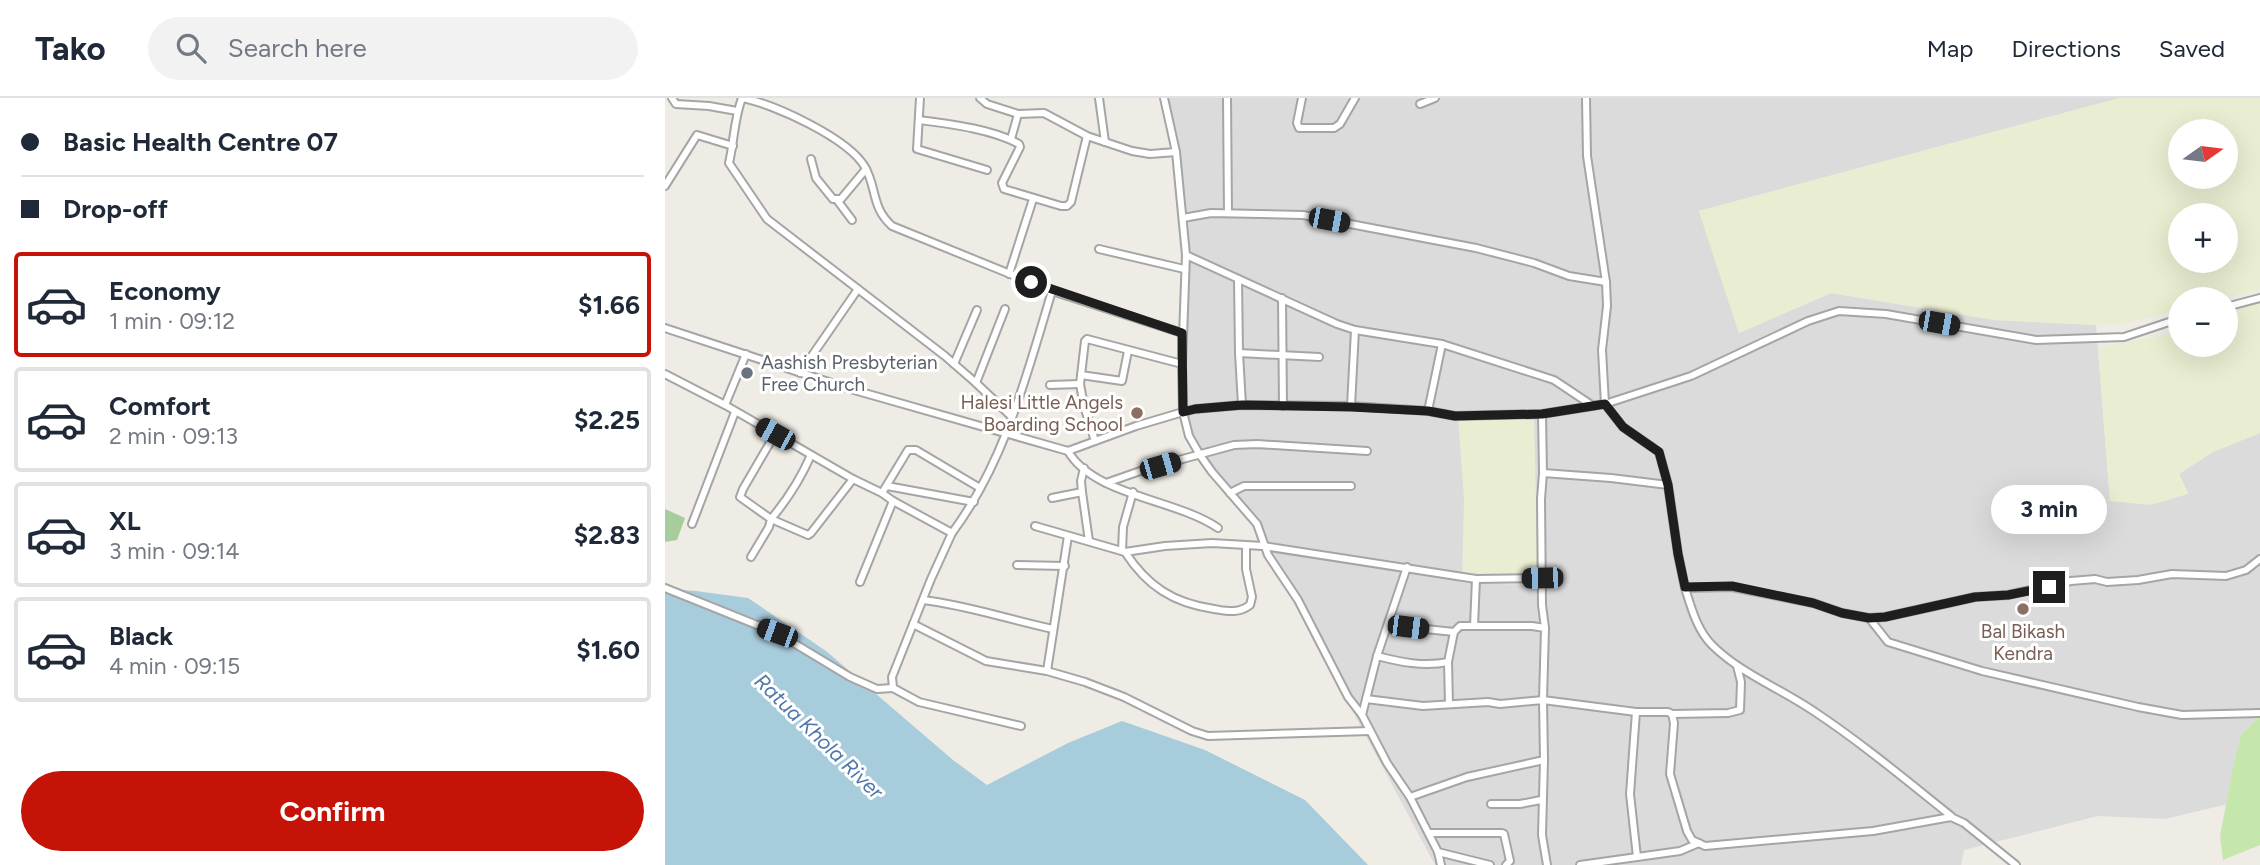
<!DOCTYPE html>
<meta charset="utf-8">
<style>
:root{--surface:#fff;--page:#f2f2f3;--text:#1f2937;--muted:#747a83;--line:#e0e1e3;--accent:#c61307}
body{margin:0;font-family:Figtree,sans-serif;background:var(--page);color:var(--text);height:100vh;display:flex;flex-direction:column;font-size:26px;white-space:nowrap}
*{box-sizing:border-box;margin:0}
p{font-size:23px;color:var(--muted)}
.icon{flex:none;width:38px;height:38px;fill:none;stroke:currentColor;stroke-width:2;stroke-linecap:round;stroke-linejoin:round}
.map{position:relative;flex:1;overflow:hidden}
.drawer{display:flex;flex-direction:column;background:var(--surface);width:665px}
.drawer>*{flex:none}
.banner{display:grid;align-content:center;height:154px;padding:0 21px;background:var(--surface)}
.needle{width:46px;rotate:76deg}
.tools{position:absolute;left:1503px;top:21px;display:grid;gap:14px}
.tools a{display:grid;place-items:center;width:70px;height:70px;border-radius:50%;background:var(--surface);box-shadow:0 7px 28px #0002;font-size:35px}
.end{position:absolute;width:32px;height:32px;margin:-16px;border:9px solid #1e1e1e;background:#fff;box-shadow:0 0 0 4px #fff}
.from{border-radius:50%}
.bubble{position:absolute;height:49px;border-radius:24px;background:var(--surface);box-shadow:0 7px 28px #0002;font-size:23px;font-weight:700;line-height:49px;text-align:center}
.car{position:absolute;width:21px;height:42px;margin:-21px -10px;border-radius:9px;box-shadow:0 0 5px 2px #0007;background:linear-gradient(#222 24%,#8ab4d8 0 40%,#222 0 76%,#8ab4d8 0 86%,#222 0)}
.banner b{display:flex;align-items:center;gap:24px;height:66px;font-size:26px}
.banner b+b{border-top:2px solid var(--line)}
.banner i{width:18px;height:18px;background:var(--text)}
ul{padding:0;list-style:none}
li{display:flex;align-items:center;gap:21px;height:105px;margin:0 14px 10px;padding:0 7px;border:4px solid var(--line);border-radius:7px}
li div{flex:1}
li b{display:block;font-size:26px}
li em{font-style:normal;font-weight:700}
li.active{border-color:var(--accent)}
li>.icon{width:63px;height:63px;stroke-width:1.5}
.cta{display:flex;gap:14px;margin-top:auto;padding:14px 21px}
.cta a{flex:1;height:80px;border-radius:42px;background:var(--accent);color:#fff;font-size:28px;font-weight:700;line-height:80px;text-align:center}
header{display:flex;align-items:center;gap:42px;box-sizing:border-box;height:98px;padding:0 35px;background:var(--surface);border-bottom:2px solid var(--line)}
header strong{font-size:33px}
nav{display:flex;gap:38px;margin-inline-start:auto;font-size:24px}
.search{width:490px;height:63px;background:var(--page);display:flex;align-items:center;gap:18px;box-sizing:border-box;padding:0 24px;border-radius:38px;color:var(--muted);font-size:26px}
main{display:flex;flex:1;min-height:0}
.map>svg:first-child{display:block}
</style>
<header>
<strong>Tako</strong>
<div class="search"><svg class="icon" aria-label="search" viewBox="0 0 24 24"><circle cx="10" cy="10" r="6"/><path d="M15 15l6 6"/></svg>Search here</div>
<nav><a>Map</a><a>Directions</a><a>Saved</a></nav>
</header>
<main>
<section class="drawer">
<div class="banner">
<b><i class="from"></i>Basic Health Centre 07</b>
<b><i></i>Drop-off</b>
</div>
<ul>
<li class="active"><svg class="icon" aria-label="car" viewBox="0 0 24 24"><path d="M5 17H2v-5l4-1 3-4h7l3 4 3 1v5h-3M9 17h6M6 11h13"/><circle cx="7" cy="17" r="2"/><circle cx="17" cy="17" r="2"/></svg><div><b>Economy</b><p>1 min · 09:12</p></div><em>$1.66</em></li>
<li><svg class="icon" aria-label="car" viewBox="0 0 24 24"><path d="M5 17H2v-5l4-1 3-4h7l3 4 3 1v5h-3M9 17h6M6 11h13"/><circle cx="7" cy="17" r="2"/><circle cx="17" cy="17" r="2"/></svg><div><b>Comfort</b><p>2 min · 09:13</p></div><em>$2.25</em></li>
<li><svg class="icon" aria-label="car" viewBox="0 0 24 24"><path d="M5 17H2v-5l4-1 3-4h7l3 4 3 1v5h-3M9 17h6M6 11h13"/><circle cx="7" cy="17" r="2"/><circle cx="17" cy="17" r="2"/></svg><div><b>XL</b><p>3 min · 09:14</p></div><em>$2.83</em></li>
<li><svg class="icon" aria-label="car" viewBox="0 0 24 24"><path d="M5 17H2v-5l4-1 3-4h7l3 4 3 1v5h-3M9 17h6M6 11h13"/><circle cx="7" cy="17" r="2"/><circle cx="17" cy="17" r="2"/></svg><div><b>Black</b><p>4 min · 09:15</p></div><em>$1.60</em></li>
</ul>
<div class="cta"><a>Confirm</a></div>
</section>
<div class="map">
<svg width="1595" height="767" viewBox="0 0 1595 767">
<rect width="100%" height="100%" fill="#efece5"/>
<!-- residential -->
<polygon fill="#dcdbdb" points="497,0 1455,0 1034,113 1074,235 1166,195 1330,222 1431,227 1445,403 1523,395 1514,376 1548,354 1595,335 1595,618 1576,637 1570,660 1563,706 1500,721 1433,718 1299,752 1296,767 770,767 642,528 636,511 611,479 597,449 593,429 548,377 524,345 513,305 517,118"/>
<!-- farmland -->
<g fill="#e9edd1" fill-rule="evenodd">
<path d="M1455,0H1595V191L1556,201H1516L1515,212L1459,225L1431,227L1330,222L1166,195L1074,235L1034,113ZM1561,33V79H1516V33ZM1561,117V163H1516V117Z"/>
<polygon points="1595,199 1595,335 1548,354 1514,375 1523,396 1486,407 1445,403 1433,249 1515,234 1516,247 1561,247 1561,208"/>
<polygon points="869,318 873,487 797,485 799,401 793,321"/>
</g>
<!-- grass -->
<polygon fill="#c6e7ac" points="1595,618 1595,747 1558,762 1555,738 1570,660 1576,637"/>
<!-- forest -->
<polygon fill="#a6cd9b" points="0,411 20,420 12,442 0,444"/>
<!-- water -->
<polygon fill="#a7ccdb" points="0,491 31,493 83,500 161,553 288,662 322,687 403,645 457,623 540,652 640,702 703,767 0,767"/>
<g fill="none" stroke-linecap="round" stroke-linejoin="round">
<!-- street casing -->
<g stroke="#a5a5a5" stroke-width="10">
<g id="street">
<polyline points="7,0 11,6 44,8 72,13"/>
<path d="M77,0C109,6 183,40 200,69C212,90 206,109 227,128L387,193L517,235"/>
<path d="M77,0C69,21 69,44 64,65L102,121L280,258L311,285L347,319"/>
<polyline points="255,0 252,51 322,72"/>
<polyline points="315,0 322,6 353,16 379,15 422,38 467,53 485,56 511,54"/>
<polyline points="434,0 440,44"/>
<polyline points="562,0 563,115"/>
<polyline points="637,0 632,25 634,30 669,30 675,26 690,0"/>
<polyline points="921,0 922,58 941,184 942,208 937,252 940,306 958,329 994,354 1003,387 1013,456 1020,490 1067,489 1148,505 1177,515 1204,520 1223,544 1317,573 1473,609 1517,617 1595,615"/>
<polyline points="755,6 770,0"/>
<path d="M254,22C285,26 327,31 354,46L355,49L337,85L339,91L396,108H402L406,104L422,38"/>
<polyline points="346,41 353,16"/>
<polyline points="146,61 151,80 168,101 176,101 201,71"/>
<polyline points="0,88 32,37 68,48"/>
<polyline points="172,102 187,122"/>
<polyline points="518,120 546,115 638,117 811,150 869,165 904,178 941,184"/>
<polyline points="434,151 519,171"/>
<polyline points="521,157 672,226 690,232 777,246 889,282 928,308"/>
<polyline points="344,176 368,101"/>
<polyline points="573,181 574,255 577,307"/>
<polyline points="617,200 618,308"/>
<polyline points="1561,209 1595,200"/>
<polyline points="0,230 182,290 403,353 471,328 518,314 517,266 521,157 511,54 499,0"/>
<polyline points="574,255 654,259"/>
<path d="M81,256L60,307L188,381L217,395L228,403L287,435C340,364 362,276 387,193"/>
<polyline points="289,266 312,212"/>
<polyline points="135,275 193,191"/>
<polyline points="0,276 60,307"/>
<polyline points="416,277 457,283 463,253"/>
<polyline points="311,285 340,211"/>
<polyline points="385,287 415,286"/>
<polyline points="686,308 690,232"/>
<polyline points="763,313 777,246"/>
<polyline points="877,316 878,375 876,401 877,507 880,530 878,602 971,614 1003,614 1007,616 1009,625 1005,676 1022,733 1027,742 1040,748 1208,733 1286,719 1299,725 1351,767"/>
<polyline points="430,343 419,308 415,286 420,243 422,241 517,266"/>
<path d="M403,353C429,398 511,401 553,430"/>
<path d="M146,357C136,380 122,402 106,421L143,437L146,435L188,381"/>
<polyline points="878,375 946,380 1003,387"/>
<polyline points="441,385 481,371 569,347 592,346 702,353"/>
<polyline points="222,388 309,404"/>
<polyline points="417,394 424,443"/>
<polyline points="217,395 243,352 251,352 315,390"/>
<polyline points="565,395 579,388 686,388"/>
<polyline points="387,400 417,394 416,383 419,370"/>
<polyline points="27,426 70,314"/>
<polyline points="370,428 460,454 500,448 547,445 598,448 811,481 877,480"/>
<polyline points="287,435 266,481 227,579 228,590 254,604 356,628"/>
<polyline points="457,453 458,429 468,394"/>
<path d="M460,454C482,488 508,505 549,511C562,513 573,516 585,507L587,499L581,471V448"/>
<polyline points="86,459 104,429 106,421 75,399 78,391 110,336"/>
<polyline points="352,467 400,468"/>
<polyline points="195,484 228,403"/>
<polyline points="0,490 112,535 185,579 212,591 228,590"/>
<path d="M1020,490C1026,509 1032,532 1047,547C1076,576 1117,591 1150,614C1198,646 1241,682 1286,718"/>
<path d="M258,502C302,507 345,522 388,531"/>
<polyline points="1204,520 1220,519 1310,499 1343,497 1406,483 1430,481 1442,484 1473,482 1507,476 1561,478 1581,472 1595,461"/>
<polyline points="248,526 321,563 382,573 420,584 459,599 527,633 543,638 705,633"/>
<polyline points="723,527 789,534"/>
<polyline points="809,528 811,481"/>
<path d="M712,558C735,564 759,569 783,564L789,534L795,528H867L880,530"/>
<polyline points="783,564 784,606"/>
<polyline points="382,573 403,438"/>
<polyline points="701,601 758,608 823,604 835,606 878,602 879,662 802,679 745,699"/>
<polyline points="971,614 965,696 972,759"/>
<polyline points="1007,616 1063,615 1075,612 1076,584 1072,568"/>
<polyline points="697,617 712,558 742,469"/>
<polyline points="879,662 877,737 882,767"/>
<polyline points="826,706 855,706 876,702"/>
<polyline points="764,735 837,735 839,736 845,763 841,767"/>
<polyline points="773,754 825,767"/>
<polyline points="776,767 773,754 745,699 722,665 697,617 683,599 633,502 603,457 592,426 547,374 535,357 524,338 518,314 530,311 577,307 686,308 763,313 790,318 877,316 940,306 1026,278 1143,223 1174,213 1221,216 1371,242 1459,239 1516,220"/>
<polyline points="915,767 1015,753 1034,745"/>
</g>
</g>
<!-- street -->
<use href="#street" stroke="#fff" stroke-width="6"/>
</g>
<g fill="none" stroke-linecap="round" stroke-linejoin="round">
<!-- route -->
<polyline stroke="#1e1e1e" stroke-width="9" points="366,184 517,235 518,314 530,311 577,307 686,309 763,313 790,318 877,316 940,306 958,329 994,354 1003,387 1013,456 1020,489 1067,488 1148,505 1177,515 1204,520 1220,519 1310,499 1343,497 1384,489"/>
</g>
<!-- markers -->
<circle fill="#6b7280" stroke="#fff" stroke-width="2.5" cx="82" cy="275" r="7"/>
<g fill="#8d6e63" stroke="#fff" stroke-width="2.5">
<circle cx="472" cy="315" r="7"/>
<circle cx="1358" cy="511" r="7"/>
</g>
<g text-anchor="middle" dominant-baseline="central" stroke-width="6" stroke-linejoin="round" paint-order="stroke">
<!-- worship labels -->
<g font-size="19" fill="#5b616d" stroke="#fff" text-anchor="start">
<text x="96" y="264">Aashish Presbyterian<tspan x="96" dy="22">Free Church</tspan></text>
</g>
<!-- education labels -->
<g font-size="19" fill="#785e54" stroke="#fff" text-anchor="end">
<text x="458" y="304">Halesi Little Angels<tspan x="458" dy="22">Boarding School</tspan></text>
<text x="1358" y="533" text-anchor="middle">Bal Bikash<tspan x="1358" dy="22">Kendra</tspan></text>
</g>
<!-- water labels -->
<g font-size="21" font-style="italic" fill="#4e77ab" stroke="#fff">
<text transform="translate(154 638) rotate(44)">Ratua Khola River</text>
</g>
</g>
</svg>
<div class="tools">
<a><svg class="needle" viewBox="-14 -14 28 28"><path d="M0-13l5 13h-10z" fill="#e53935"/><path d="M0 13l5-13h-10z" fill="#747a83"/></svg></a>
<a>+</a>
<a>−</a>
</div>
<i class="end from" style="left:366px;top:184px"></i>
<i class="end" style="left:1384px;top:489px"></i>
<div class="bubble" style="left:1326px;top:387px;width:116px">3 min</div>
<i class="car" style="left:664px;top:122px;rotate:101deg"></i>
<i class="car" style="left:1274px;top:225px;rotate:100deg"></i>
<i class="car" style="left:110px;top:336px;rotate:299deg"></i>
<i class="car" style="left:495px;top:368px;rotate:74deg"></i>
<i class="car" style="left:877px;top:480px;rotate:269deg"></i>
<i class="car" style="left:743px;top:529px;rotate:97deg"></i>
<i class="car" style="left:112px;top:535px;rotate:290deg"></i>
</div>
</main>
